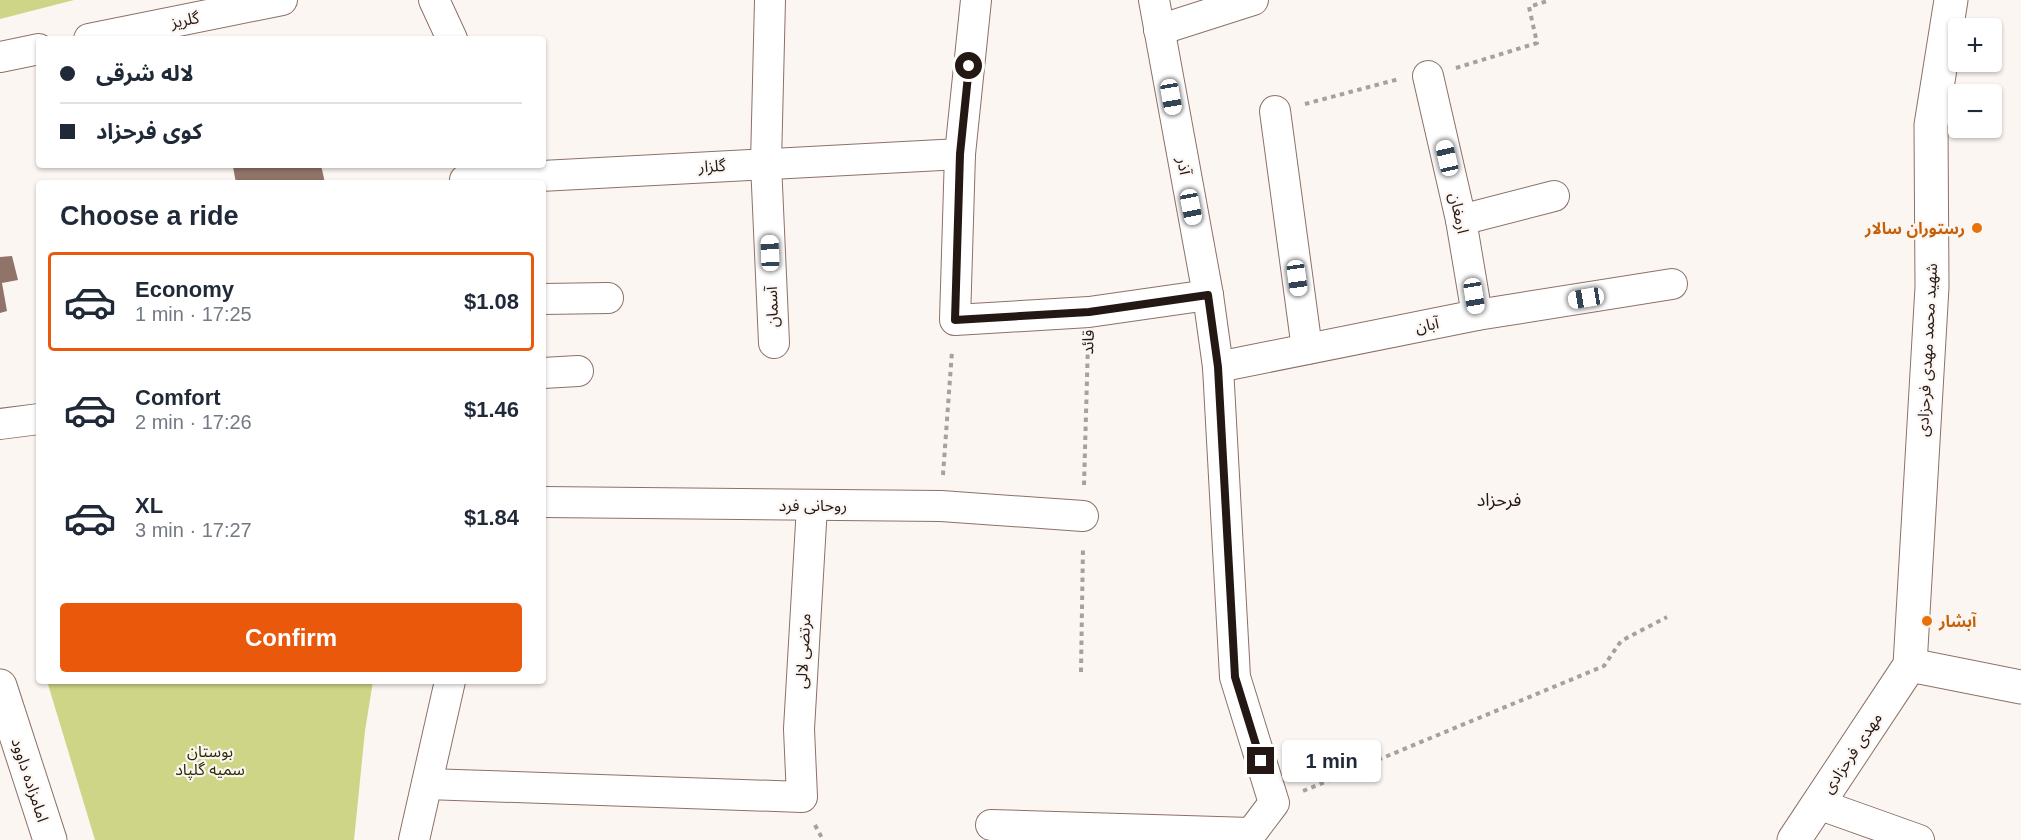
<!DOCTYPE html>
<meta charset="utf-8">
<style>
:root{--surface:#fff;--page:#f2f2f3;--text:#1f2937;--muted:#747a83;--line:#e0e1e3;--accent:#ea580c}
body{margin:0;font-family:Arial,"Noto Sans Arabic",sans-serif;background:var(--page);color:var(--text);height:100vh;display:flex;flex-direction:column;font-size:22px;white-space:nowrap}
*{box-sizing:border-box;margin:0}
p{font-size:20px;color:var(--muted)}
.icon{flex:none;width:33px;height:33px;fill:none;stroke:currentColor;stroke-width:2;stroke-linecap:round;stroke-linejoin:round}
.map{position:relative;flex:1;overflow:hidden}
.details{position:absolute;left:36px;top:180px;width:510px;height:504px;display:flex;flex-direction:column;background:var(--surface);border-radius:6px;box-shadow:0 2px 4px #0004}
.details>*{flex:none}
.hud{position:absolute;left:36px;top:36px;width:510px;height:132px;border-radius:6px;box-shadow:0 2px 4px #0004;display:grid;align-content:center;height:132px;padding:0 24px;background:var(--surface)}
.tools{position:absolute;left:1948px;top:18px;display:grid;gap:12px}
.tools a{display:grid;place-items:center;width:54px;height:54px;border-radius:6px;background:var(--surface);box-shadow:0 2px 4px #0004;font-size:30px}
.end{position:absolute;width:27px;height:27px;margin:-14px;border:8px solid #231814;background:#fff;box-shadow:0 0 0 3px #fff}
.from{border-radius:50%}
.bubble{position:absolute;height:42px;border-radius:6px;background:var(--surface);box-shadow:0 2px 4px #0004;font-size:20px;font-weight:800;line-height:42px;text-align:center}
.car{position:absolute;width:18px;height:36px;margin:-18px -9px;border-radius:8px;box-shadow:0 0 4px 2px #0007;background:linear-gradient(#fff 24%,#345 0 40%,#fff 0 76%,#345 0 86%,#fff 0)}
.hud b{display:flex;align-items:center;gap:21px;height:57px;font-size:22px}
.hud b+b{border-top:2px solid var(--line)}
.hud i{width:15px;height:15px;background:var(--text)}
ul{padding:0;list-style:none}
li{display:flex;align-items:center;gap:18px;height:99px;margin:0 12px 9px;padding:0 12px;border:3px solid transparent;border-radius:6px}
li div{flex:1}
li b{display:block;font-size:22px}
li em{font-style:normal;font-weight:800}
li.selected{border-color:var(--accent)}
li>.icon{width:54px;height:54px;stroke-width:1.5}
h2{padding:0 24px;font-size:27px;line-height:72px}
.cta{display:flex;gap:12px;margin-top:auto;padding:12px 24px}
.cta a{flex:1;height:69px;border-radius:6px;background:var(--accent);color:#fff;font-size:24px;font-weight:800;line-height:69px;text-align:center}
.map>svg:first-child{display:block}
</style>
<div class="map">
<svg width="2021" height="840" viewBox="0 0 2021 840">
<rect width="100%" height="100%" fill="#fcf6f3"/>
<!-- green -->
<g fill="#cfd586">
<polygon points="0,0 74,0 0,19"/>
<polygon points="47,681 373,681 365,731 354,840 95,840"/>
</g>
<!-- building -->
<g fill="#90746a">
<polygon points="241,165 321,165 325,183 236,183 233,167"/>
<polygon points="12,256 18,280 2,283 7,311 0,313 0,257"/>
</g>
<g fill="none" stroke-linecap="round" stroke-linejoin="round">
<!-- minor casing -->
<g stroke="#8c7166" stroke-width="32">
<g id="minor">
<polyline points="434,0 452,39"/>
<polyline points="770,0 766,163 774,343"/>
<polyline points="976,0 960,154 955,320 1089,312 1208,295"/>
<polyline points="1154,0 1208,295 1218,367 1235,677 1274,803 1246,840"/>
<polyline points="1159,30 1253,0"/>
<polyline points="89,39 282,0"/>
<polyline points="0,57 39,49"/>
<polyline points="1428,76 1461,220 1477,315"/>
<polyline points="1275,111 1307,349"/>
<polyline points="465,180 960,154"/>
<polyline points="1461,220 1554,196"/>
<polyline points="543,299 608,298"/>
<polyline points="1218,367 1477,315 1672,284"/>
<polyline points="543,373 578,371"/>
<polyline points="0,424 39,419"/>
<polyline points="543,502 941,506 1083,516"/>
<polyline points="427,784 802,797 799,729 812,506"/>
<polyline points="1818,804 1919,840"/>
<polyline points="991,825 1250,833"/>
<polyline points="414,840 450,681"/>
</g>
</g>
<!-- tertiary casing -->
<g stroke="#8c7166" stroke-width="35">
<g id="tertiary">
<polyline points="1910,665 1932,287 1931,125 1951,0"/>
<polyline points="1910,665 2021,687"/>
<polyline points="0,686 50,840"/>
<polyline points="1794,840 1910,665"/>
</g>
</g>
<!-- path -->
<g stroke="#a8a09c" stroke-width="4" stroke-dasharray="4.5 4.5" stroke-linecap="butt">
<polyline points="1456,68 1537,43 1529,7 1550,0"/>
<polyline points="1305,104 1399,79"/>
<polyline points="943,475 952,351"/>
<polyline points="1084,485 1088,343"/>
<polyline points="1081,672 1083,546"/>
<polyline points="1303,791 1604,666 1621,641 1667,617"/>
<polyline points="815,825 823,840"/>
</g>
<!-- minor -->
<use href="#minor" stroke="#fff" stroke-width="30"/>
<!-- tertiary -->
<use href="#tertiary" stroke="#fff" stroke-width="33"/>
</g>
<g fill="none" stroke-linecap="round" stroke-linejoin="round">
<!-- route -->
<polyline stroke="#231814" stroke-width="8" points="969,66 960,154 955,320 1089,312 1208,295 1218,367 1235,677 1261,761"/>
</g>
<!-- markers -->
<g fill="#e8710a" stroke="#fcf6f3" stroke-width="2">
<circle cx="1977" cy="228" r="6"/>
<circle cx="1927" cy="621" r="6"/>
</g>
<g text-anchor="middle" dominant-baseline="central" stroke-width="4.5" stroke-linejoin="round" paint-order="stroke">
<!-- street labels -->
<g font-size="16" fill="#231814" stroke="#fcf6f3">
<text transform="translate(185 20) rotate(-11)">گلریز</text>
<text transform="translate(712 166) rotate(-3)">گلزار</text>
<text transform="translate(1184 166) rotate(80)">آذر</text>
<text transform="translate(1459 213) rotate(78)">ارمغان</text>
<text transform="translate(772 307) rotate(-92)">آسمان</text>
<text transform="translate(1427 325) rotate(-11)">آبان</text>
<text transform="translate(1088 342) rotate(-88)">قائد</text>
<text transform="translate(1927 350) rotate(-87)">شهید محمد مهدی فرحزادی</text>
<text x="813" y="505">روحانی فرد</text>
<text transform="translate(803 651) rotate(-87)">مرتضی لالی</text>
<text transform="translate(1852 753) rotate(-56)">مهدی فرحزادی</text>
<text transform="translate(30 780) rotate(72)">امامزاده داوود</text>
</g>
<!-- food labels -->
<g font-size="16" font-weight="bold" fill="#c56008" stroke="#fcf6f3" text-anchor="end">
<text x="1965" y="228">رستوران سالار</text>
<text x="1939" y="621" text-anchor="start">آبشار</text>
</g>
<!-- park labels -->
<g font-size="16" fill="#2c2e04" stroke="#fcf6f3">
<text x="210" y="751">بوستان<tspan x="210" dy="18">سمیه گلپاد</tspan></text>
</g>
<!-- neighbourhood labels -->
<g font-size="18" fill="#231814" stroke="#fcf6f3">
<text x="1499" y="500">فرحزاد</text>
</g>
</g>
</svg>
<div class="tools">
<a>+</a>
<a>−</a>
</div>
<i class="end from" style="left:969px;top:66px"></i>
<i class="end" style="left:1261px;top:761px"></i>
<div class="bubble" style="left:1282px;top:740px;width:99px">1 min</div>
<i class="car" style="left:1171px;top:97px;rotate:170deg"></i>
<i class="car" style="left:1447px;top:158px;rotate:347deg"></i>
<i class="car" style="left:1191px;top:207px;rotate:169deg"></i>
<i class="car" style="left:770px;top:253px;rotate:358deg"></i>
<i class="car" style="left:1297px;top:278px;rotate:172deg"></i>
<i class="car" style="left:1474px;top:296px;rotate:171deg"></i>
<i class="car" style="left:1586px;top:298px;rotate:261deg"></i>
<div class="hud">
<b><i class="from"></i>لاله شرقی</b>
<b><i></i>کوی فرحزاد</b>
</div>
<section class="details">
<h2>Choose a ride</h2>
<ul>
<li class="selected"><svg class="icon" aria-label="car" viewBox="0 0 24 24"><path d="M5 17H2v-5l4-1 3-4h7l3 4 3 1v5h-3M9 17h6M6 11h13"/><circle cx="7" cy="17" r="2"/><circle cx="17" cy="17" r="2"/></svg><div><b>Economy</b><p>1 min · 17:25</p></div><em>$1.08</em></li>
<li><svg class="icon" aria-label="car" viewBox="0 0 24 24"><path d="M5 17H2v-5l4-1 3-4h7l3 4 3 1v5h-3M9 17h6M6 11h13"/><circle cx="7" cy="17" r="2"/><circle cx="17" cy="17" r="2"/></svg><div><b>Comfort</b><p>2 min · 17:26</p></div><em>$1.46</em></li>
<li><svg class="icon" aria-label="car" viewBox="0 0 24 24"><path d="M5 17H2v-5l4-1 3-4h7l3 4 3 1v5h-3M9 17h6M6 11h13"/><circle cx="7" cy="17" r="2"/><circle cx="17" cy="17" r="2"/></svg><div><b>XL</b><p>3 min · 17:27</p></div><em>$1.84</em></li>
</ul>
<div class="cta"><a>Confirm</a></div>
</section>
</div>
